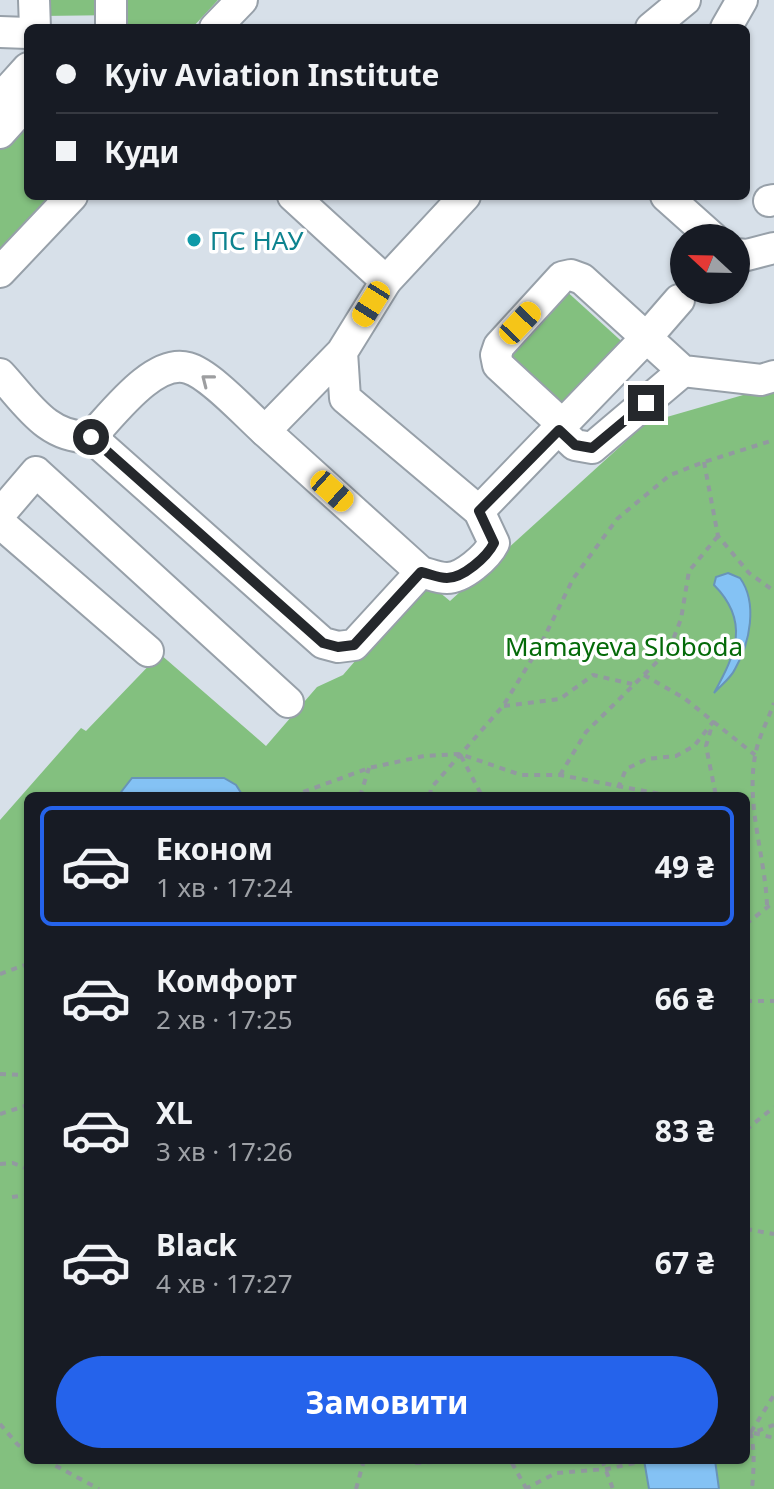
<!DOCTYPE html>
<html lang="uk">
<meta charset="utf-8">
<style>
:root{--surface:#171b24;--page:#20242c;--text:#f1f3f6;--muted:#9ea1a6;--line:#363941;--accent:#2563eb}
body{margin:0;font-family:"Noto Sans",sans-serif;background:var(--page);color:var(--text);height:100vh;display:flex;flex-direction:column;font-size:30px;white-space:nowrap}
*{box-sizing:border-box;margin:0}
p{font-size:26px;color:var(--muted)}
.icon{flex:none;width:44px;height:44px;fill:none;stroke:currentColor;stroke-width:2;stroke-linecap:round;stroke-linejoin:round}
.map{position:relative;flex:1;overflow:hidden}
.drawer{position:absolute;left:24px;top:792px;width:726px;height:672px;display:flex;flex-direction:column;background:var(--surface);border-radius:12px;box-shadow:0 2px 6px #0004}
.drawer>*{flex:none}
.banner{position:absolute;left:24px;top:24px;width:726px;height:176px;border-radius:12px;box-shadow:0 2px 6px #0004;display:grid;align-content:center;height:176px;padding:0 32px;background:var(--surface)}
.needle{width:52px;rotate:292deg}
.buttons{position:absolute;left:670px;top:224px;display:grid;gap:16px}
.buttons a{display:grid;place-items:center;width:80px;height:80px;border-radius:50%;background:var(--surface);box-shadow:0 2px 6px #0004;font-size:40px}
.end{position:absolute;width:36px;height:36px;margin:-18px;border:10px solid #25282c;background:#fff;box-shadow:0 0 0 4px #fff}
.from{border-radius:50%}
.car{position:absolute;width:24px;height:48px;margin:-24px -12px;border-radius:10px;box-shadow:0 0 6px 2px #0007;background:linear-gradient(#f5c518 24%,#345 0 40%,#f5c518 0 76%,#345 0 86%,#f5c518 0)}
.banner b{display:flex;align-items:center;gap:28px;height:76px;font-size:30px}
.banner b+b{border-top:2px solid var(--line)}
.banner i{width:20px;height:20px;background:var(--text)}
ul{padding:14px 0 0;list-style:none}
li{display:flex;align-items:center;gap:24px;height:120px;margin:0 16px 12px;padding:0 16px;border:4px solid transparent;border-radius:12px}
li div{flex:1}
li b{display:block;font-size:30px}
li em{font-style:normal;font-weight:700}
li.current{border-color:var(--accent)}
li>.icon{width:72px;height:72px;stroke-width:1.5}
.button{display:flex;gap:16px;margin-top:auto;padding:16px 32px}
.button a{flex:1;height:92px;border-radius:48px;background:var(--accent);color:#fff;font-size:32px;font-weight:700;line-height:92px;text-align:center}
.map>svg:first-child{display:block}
</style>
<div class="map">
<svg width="774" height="1489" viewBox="0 0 774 1489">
<rect width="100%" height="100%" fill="#d7e0e9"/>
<!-- green -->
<g fill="#83c07f" fill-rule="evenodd">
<polygon points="41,0 218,0 192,28 122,28 122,15 41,16"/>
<polygon points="28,117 28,196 58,196 0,258 0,147"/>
<polygon points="563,288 629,348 562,416 502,356"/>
<path d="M774,386V1489H0V820L81,728L86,731L160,654L266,746L317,687L343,675L419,587L438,591L450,601L646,423ZM28,796H746V1460H28Z"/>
</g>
<!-- water -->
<g fill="#84c2f4" stroke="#6894b8" stroke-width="2">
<path d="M728,573L740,578C758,603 750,643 735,669C731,678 721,685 714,693C736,654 750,621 714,585L716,577Z"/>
<polygon points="132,778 224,778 236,785 243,796 160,796 156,793 118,796"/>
<polygon points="644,1460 715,1460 719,1489 649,1489"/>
</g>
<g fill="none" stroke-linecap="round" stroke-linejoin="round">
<!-- minor casing -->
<g stroke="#97a0a9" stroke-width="34">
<g id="minor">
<polyline points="34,0 35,28"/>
<polyline points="111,0 111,28"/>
<polyline points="215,28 242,0"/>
<polyline points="651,28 685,0"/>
<polyline points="726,28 742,0"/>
<polyline points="0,32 28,33"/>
<polyline points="0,99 28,68"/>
<polyline points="0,133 28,102"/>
<polyline points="293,196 386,281"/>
<polyline points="666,196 713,238"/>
<polyline points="769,201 774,200"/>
<polyline points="736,254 747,255 774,248"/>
<polyline points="0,272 72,196"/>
<path d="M342,352L345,398L479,511L494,543C487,557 463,578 447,578C438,578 429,574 421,572L265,431L342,352L386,281L465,196"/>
<path d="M0,374C27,403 47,439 91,437"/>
<polyline points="563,425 498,365 496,355 499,346 562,277 571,275 582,279 683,371 761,380 774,376"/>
<polyline points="559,430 575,445 592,448 683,371"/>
<path d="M265,431C247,415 210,374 188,368C154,358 113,414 91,437L323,643L338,647L354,645L421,572"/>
<polyline points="479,511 646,338 679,300"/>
<polyline points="0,514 36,472 288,702"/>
<polyline points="0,523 148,651"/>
</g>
</g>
<!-- path -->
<g stroke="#9299a0" stroke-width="4" stroke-dasharray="6 6" stroke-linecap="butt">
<polyline points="704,462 718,536 749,573 774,591"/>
<polyline points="644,675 684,698 755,755"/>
<polyline points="504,706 560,699 593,675 632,684"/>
<polyline points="461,756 482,796"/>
<polyline points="560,775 586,732 669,650 681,619 689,571 718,536"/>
<polyline points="618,788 626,769 647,759 676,756 694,746 713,722 706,746 716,796"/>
<polyline points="292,796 369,768 424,756 460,754 521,775 560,775 671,796"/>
<polyline points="360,796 369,768"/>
<polyline points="430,796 431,788 503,706 540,646 573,579 617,519 670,475 704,462 774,440"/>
<path d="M767,905C765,856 746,806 755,756C758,738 768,720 774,703"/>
<polyline points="746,924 774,902"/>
<polyline points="0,974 28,964"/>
<polyline points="746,1001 774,1001"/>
<polyline points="0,1074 28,1075"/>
<polyline points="0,1114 28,1105"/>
<polyline points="746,1130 774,1107"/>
<polyline points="0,1164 13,1163 28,1169"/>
<polyline points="12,1197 28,1195"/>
<polyline points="746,1229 774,1234"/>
<path d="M746,1421C756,1442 754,1466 752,1489"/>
<polyline points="0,1424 18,1445 28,1450"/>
<polyline points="751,1432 774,1395"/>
<polyline points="754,1433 774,1438"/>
<polyline points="746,1435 774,1425"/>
<polyline points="45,1460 99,1489"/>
<polyline points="602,1460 613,1489"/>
<polyline points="415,1463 464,1460"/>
<polyline points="512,1463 526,1488"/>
<polyline points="356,1489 364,1460"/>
<polyline points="525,1489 556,1473 607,1469 649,1460"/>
</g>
<!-- minor -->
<use href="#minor" stroke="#fff" stroke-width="30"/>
</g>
<!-- one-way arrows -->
<defs><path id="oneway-chevron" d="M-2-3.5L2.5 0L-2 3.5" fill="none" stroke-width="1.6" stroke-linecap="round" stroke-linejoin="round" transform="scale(2)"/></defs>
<use stroke="#9d9ea0" href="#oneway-chevron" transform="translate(207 380) rotate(-142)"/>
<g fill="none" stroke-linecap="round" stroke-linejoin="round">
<!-- route -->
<path stroke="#25282c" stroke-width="10" d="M91,437L323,643L338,647L354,645L421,572C430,574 438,578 447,578C463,578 487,557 494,543L479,511L559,430L575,445L592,448L646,403"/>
</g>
<!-- markers -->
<circle fill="#0f9aa8" stroke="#fff" stroke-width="3" cx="194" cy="240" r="8"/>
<g text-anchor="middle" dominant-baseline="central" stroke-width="7" stroke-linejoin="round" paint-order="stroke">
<!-- culture labels -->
<g font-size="26" fill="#0d838f" stroke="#fff" text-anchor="start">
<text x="210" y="240">ПС НАУ</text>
</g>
<!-- park labels -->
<g font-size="26" fill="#046a09" stroke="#fff">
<text x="624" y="646">Mamayeva Sloboda</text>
</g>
</g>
</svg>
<div class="buttons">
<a><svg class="needle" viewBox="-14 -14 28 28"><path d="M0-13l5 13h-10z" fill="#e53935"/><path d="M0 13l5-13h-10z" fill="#9ea1a6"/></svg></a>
</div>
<i class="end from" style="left:91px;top:437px"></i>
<i class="end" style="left:646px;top:403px"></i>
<i class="car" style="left:371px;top:304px;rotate:212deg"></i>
<i class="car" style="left:520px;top:323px;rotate:43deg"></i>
<i class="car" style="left:332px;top:491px;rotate:132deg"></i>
<div class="banner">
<b><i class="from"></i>Kyiv Aviation Institute</b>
<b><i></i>Куди</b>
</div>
<section class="drawer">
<ul>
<li class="current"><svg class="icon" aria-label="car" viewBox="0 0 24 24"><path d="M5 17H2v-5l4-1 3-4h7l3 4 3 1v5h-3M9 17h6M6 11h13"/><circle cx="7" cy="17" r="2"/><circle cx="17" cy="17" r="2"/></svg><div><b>Економ</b><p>1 хв · 17:24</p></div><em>49 ₴</em></li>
<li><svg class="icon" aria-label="car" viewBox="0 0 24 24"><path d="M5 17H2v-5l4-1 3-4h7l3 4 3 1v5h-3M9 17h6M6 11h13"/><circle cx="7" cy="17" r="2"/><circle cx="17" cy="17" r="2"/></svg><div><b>Комфорт</b><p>2 хв · 17:25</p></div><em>66 ₴</em></li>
<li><svg class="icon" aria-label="car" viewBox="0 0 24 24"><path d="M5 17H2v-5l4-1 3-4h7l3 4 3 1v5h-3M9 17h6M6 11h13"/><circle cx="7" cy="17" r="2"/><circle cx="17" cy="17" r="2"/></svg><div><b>XL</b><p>3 хв · 17:26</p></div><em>83 ₴</em></li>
<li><svg class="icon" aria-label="car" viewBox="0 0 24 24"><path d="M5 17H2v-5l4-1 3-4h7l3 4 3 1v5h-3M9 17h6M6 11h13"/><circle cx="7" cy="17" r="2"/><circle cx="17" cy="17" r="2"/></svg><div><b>Black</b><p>4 хв · 17:27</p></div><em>67 ₴</em></li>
</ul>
<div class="button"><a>Замовити</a></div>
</section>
</div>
